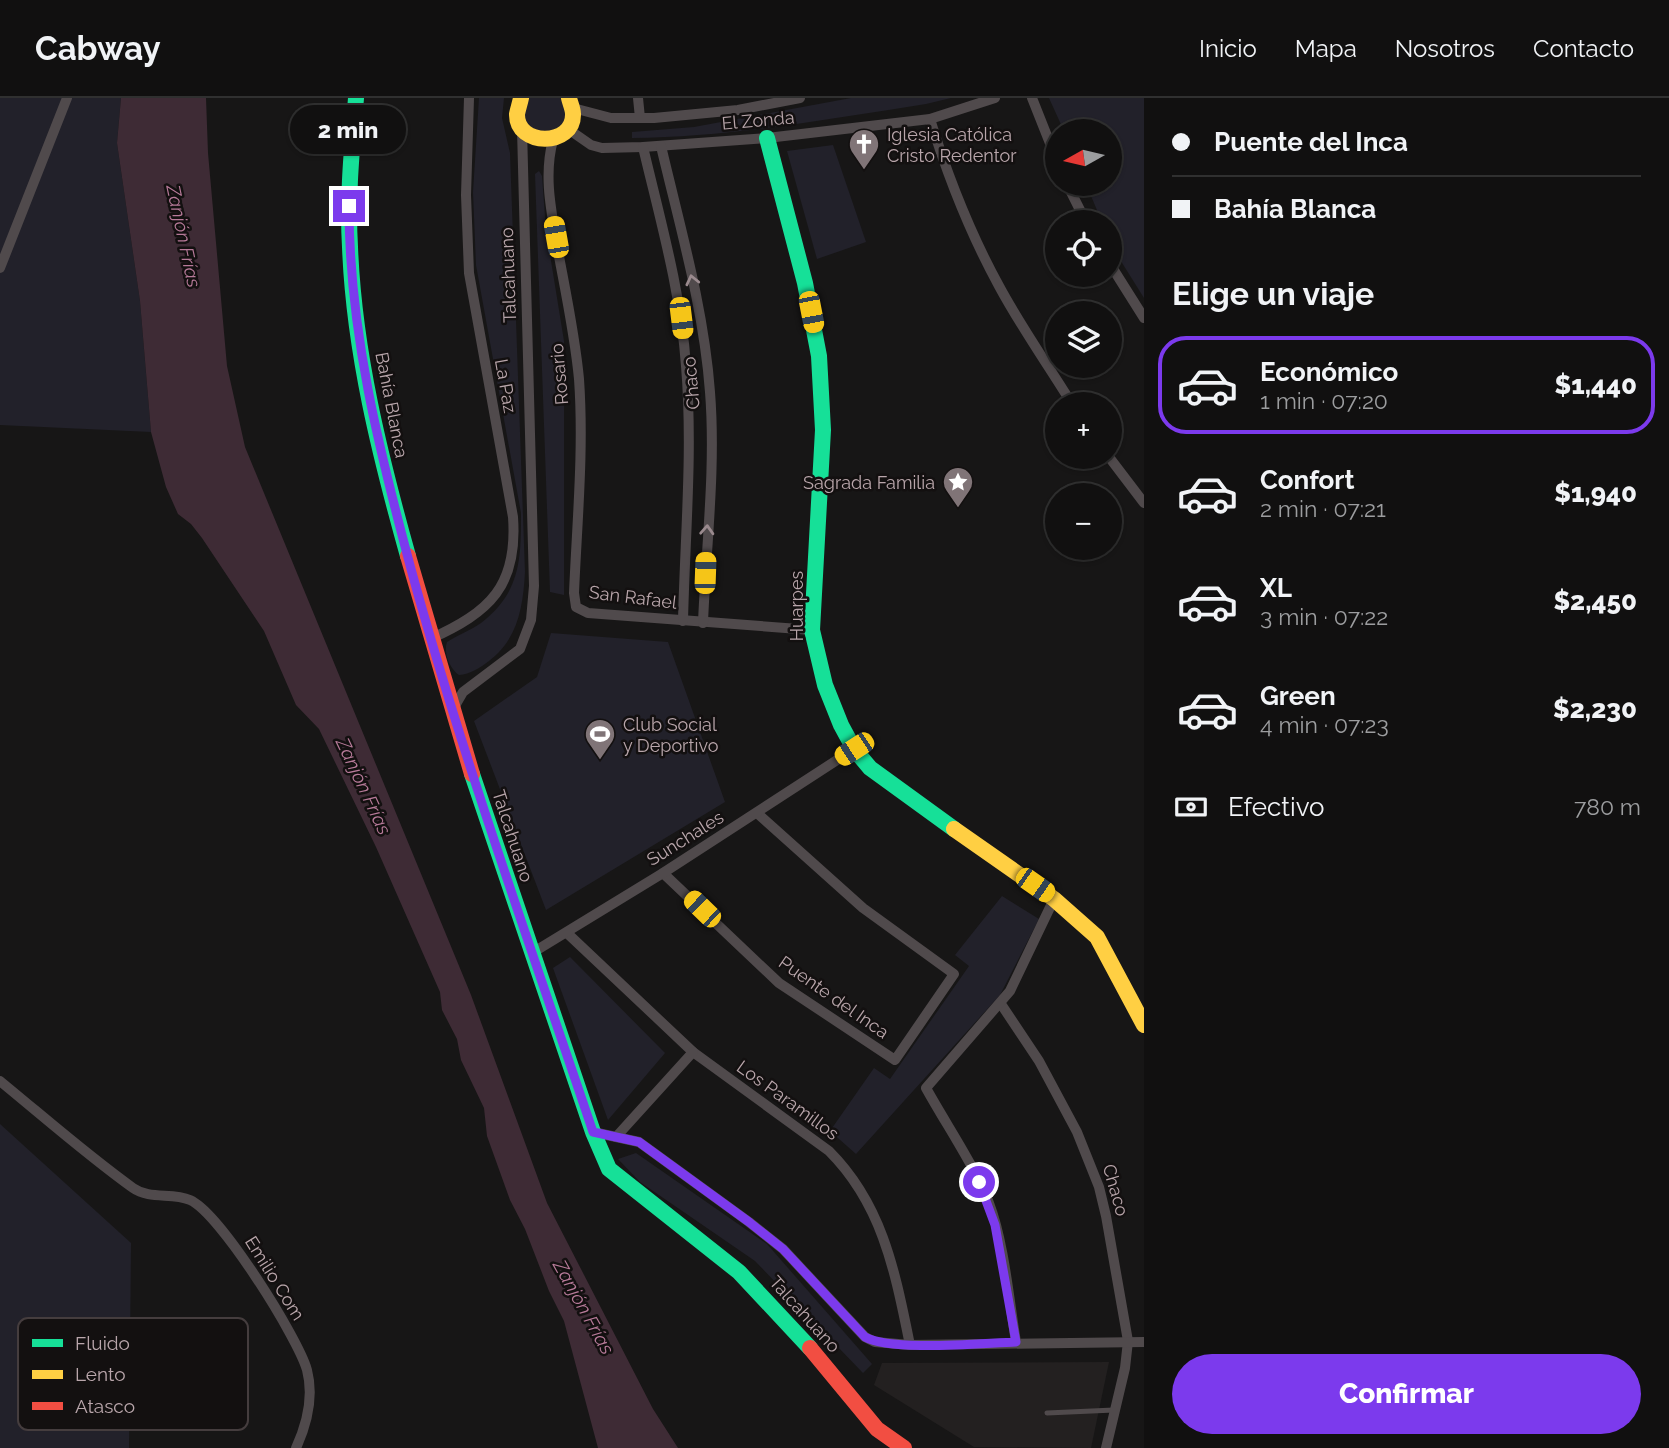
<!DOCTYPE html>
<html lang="es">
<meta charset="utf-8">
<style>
:root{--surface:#111010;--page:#1a1919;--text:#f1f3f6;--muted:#9c9d9f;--line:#303030;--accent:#7c3aed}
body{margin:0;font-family:Raleway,sans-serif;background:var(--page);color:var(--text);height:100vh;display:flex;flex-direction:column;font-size:26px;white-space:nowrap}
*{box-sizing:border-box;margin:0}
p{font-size:23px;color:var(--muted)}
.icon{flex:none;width:38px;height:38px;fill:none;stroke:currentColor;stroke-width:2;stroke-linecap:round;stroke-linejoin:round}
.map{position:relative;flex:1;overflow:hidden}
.panel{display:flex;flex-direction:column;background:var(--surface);width:525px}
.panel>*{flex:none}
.banner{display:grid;align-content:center;height:154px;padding:0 28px;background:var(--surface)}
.needle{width:46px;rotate:262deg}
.buttons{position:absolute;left:1045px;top:21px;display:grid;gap:14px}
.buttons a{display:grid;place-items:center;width:77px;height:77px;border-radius:50%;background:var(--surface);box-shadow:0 2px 5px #0004,0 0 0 2px var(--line);font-size:35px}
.end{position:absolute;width:32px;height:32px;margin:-16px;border:9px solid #7c3aed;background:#fff;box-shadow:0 0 0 4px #fff}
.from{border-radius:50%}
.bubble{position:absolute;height:49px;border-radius:24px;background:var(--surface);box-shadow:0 2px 5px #0004,0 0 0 2px var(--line);font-size:23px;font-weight:800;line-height:49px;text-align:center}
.car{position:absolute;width:21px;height:42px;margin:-21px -10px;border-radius:9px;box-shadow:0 0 5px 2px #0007;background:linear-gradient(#f5c518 24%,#345 0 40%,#f5c518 0 76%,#345 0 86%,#f5c518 0)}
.banner b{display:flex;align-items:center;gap:24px;height:66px;font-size:26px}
.banner b+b{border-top:2px solid var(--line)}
.banner i{width:18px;height:18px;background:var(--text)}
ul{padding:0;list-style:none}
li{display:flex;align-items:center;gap:21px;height:98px;margin:0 14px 10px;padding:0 14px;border:4px solid transparent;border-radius:28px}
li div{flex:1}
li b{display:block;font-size:26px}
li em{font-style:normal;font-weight:800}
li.active{border-color:var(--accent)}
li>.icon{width:63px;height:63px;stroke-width:1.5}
h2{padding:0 28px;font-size:32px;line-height:84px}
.pay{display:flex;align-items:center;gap:18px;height:77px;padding:0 28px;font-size:26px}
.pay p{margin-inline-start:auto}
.primary-button{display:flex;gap:14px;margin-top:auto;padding:14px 28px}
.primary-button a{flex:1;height:80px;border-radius:42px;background:var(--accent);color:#fff;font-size:28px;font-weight:800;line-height:80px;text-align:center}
header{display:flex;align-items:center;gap:42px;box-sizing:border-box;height:98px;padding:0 35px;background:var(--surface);border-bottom:2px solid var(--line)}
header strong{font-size:33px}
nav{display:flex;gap:38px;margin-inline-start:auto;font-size:24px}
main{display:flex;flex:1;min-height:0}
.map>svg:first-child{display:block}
</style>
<header>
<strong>Cabway</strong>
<nav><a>Inicio</a><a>Mapa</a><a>Nosotros</a><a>Contacto</a></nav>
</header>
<main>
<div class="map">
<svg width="1144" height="1350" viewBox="0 0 1144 1350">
<rect width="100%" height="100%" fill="#171616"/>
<!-- built -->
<polygon fill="#232020" points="1109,1264 1091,1350 974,1349 874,1287 882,1265"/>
<!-- green -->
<g fill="#22212a">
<polygon points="0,0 121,0 117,45 140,203 151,334 0,327"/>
<path d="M479,0H504L502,20L510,55L525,474C523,509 518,541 489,563C480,570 470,576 459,577C450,571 443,555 447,544C458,537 471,532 481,525C521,494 521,461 521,415L476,167L473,94Z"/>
<polygon points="527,0 562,0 567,19 559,32 545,37 526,28 523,6"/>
<path d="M851,0H951L926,6C829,21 730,39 632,40V34L694,29Z"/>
<polygon points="1049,0 1144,0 1144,200 1114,152 1110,141 1110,124 1102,124 1086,86 1110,86 1110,33 1064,33"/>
<polygon points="833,47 866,144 817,161 787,53"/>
<polygon points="539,73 542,78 546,132 564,243 564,497 550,494 535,76"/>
<polygon points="551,535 668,544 725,704 546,812 474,623 537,579"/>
<polygon points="1002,798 1039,821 1000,897 856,1056 830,1033 874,970 890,981 969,868 955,857"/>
<polygon points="570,859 665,955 608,1022 553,870"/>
<polygon points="0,1026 131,1145 129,1350 0,1350"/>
<polygon points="636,1055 767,1146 872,1266 863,1275 755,1163 640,1084 618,1061"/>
</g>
<!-- water -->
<polygon fill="#3e2b35" points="121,0 206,0 208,55 227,268 245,349 471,897 547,1105 653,1311 678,1350 598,1350 564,1223 549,1193 525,1131 510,1102 487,1038 484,1010 461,962 457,941 442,912 440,894 376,749 319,631 296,607 264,533 202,440 191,426 178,416 166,389 151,334 140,203 117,45"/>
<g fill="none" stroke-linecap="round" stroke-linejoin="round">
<!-- lane -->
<polyline stroke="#504a4c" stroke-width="5" points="1047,1315 1114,1312"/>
<!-- street -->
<g stroke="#504a4c" stroke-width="10">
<polyline points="638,0 640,20"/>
<polyline points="1032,0 1057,63"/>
<polyline points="573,10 611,20 654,20 738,12 800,0"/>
<path d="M930,21C948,79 970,135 999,188C1021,229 1048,267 1072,306"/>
<polyline points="568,31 591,47 602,50 643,49 767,40 930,21 995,0"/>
<path d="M553,42C543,79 552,116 558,153C566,196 575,238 579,281C584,352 577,424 574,495L576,509L588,515L812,532"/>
<path d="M661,48C680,129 704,211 710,294C716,370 706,449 703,525"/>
<path d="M643,49C660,121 681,194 686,268C693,352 685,438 683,523"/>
<polyline points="1067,86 1086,124"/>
<polyline points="1110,166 1144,220"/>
<polyline points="0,170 67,0"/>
<polyline points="1109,359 1144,405"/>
<path d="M430,541C490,514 518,488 513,419L469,175L466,97L469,0"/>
<polyline points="452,613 463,594 520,551 531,522 534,488 522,31"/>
<polyline points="663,775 779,885 895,962 954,876 863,810 757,715"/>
<path d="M567,835L693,954L829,1053C883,1107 895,1174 910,1247"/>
<polyline points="532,855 663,775 854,651"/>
<polyline points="1001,906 1039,963 1077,1034 1099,1089 1106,1118 1128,1243 1125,1270 1106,1350"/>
<path d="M0,983C44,1019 87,1057 133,1090C150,1102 172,1094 190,1102C220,1115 298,1240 307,1272C314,1299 307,1326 296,1350"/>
<polyline points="593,1034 639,1044 749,1124 783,1151 865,1239 875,1244 910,1247 1144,1244"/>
<polyline points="616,1039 693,954"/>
<path d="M1016,1244C1009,1202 1004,1144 989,1105C973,1065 947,1028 926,990L1010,893L1054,801"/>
</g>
<!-- fast -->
<g stroke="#16e098" stroke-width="16">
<path d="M356,0C352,50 347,99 350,149C354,254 380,358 408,458"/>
<polyline points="767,40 805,185 819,258 823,332 812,532 825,587 841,627 854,651 870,670 954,731"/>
<polyline points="472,676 593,1034 609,1071 739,1174 810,1250"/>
</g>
<!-- slow -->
<g stroke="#ffcf43" stroke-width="16">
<path d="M521,0C520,5 518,11 517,16C516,49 574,49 573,16C573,11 570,5 569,0"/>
<polyline points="954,731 1054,801 1097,839 1144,927"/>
</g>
<!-- jam -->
<g stroke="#f24e42" stroke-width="16">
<polyline points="408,458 472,676"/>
<polyline points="810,1250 877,1331 904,1350"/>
</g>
</g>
<!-- one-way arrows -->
<defs><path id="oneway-chevron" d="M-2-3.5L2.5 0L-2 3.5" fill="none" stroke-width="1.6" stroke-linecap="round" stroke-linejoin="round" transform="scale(1.75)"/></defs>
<g stroke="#9a8a8e">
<use href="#oneway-chevron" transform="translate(692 182) rotate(-103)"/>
<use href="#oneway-chevron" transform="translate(707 432) rotate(-87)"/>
</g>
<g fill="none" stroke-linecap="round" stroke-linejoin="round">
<!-- route -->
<path stroke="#7c3aed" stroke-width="9" d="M349,108C349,232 379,352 411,471C463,661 530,847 593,1034L639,1044L749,1124L783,1151L865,1239C892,1254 982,1245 1016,1244L995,1127L979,1084"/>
</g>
<!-- icons -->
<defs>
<g id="church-pin" transform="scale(1.575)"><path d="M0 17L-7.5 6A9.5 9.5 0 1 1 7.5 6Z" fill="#807477" stroke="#131010"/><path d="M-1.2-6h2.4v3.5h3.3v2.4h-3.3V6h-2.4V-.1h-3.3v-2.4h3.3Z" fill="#fff"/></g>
<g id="sight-pin" transform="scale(1.575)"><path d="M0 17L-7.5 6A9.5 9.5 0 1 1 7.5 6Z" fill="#807477" stroke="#131010"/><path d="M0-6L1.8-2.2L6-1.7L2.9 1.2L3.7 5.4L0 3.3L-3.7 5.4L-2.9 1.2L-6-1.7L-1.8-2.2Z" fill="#fff"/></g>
<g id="stadium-pin" transform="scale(1.575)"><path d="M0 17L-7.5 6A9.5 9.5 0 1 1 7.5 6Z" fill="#807477" stroke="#131010"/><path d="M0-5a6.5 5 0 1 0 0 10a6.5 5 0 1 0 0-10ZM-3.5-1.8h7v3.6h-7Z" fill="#fff"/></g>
</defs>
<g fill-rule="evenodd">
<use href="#church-pin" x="864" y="46"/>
<use href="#sight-pin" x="958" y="384"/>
<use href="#stadium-pin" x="600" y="636"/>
</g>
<g text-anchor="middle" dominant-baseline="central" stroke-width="5" stroke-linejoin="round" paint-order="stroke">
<!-- street labels -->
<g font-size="18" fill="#b9a6ab" stroke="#131010">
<text transform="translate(758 22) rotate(-5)">El Zonda</text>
<text transform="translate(508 177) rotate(-92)">Talcahuano</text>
<text transform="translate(559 276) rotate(-95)">Rosario</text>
<text transform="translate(691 285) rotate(-95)">Chaco</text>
<text transform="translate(506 288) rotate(80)">La Paz</text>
<text transform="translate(392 307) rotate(79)">Bahía Blanca</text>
<text transform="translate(633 499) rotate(7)">San Rafael</text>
<text transform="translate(796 508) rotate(-90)">Huarpes</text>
<text transform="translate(513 738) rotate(72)">Talcahuano</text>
<text transform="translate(685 740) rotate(-32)">Sunchales</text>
<text transform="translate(834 899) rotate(35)">Puente del Inca</text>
<text transform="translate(788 1002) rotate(36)">Los Paramillos</text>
<text transform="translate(1116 1092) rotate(74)">Chaco</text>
<text transform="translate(275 1180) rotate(58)">Emilio Com</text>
<text transform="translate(805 1216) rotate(48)">Talcahuano</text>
</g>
<!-- poi labels -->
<g font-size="18" fill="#b9a6ab" stroke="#131010" text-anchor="start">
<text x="887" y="36">Iglesia Católica<tspan x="887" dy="21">Cristo Redentor</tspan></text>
<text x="935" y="384" text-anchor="end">Sagrada Familia</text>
<text x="623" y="626">Club Social<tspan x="623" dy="21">y Deportivo</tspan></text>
</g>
<!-- water labels -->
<g font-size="19" font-style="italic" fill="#b77a99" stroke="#131010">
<text transform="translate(184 138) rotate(78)">Zanjón Frías</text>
<text transform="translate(364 688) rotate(65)">Zanjón Frías</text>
<text transform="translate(584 1209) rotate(61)">Zanjón Frías</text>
</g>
</g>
<!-- legend -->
<rect x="18" y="1220" width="230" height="112" rx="10" fill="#131010" stroke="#453d3e" stroke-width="2"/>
<rect x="32" y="1241" width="31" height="8" fill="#16e098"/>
<rect x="32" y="1272" width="31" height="9" fill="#ffcf43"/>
<rect x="32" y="1304" width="31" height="8" fill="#f24e42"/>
<g font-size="19" fill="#b9a6ab">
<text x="75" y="1252">Fluido</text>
<text x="75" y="1283">Lento</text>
<text x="75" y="1315">Atasco</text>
</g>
</svg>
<div class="buttons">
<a><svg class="needle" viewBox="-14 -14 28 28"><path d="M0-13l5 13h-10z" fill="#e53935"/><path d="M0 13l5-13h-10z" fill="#9c9d9f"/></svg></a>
<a><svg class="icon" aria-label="locate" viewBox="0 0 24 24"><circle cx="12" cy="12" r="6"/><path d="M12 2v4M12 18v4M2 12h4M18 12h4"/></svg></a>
<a><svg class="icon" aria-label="layers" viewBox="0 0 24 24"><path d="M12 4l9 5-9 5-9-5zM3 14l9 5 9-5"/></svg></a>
<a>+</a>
<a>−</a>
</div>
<i class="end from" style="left:979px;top:1084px"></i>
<i class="end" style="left:349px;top:108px"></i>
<div class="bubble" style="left:290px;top:7px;width:116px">2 min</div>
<i class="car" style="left:556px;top:139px;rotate:350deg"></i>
<i class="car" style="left:811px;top:214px;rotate:169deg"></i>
<i class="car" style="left:681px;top:220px;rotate:173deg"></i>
<i class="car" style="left:705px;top:475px;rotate:2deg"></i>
<i class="car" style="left:854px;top:651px;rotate:237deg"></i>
<i class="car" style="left:1035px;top:787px;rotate:125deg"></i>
<i class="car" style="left:702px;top:811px;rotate:314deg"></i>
</div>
<section class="panel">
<div class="banner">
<b><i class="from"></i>Puente del Inca</b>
<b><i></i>Bahía Blanca</b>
</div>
<h2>Elige un viaje</h2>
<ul>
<li class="active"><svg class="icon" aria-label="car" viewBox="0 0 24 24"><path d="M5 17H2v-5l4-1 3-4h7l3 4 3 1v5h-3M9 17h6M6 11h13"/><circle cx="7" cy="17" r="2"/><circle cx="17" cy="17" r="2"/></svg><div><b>Económico</b><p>1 min · 07:20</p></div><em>$1,440</em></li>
<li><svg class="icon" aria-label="car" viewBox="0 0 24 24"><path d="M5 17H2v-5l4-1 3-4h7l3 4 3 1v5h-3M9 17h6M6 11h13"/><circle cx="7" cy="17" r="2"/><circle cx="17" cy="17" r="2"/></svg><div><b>Confort</b><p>2 min · 07:21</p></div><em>$1,940</em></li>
<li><svg class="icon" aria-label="car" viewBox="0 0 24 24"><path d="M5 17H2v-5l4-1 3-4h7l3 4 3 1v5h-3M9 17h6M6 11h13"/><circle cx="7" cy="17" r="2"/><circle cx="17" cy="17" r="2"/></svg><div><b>XL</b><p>3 min · 07:22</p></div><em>$2,450</em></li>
<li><svg class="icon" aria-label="car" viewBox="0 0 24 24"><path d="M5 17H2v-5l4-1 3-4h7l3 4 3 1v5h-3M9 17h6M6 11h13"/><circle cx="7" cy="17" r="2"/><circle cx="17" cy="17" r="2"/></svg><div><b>Green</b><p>4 min · 07:23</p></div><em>$2,230</em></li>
</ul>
<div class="pay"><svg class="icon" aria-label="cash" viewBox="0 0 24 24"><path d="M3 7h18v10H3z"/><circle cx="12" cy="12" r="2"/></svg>Efectivo<p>780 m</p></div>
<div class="primary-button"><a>Confirmar</a></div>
</section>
</main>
